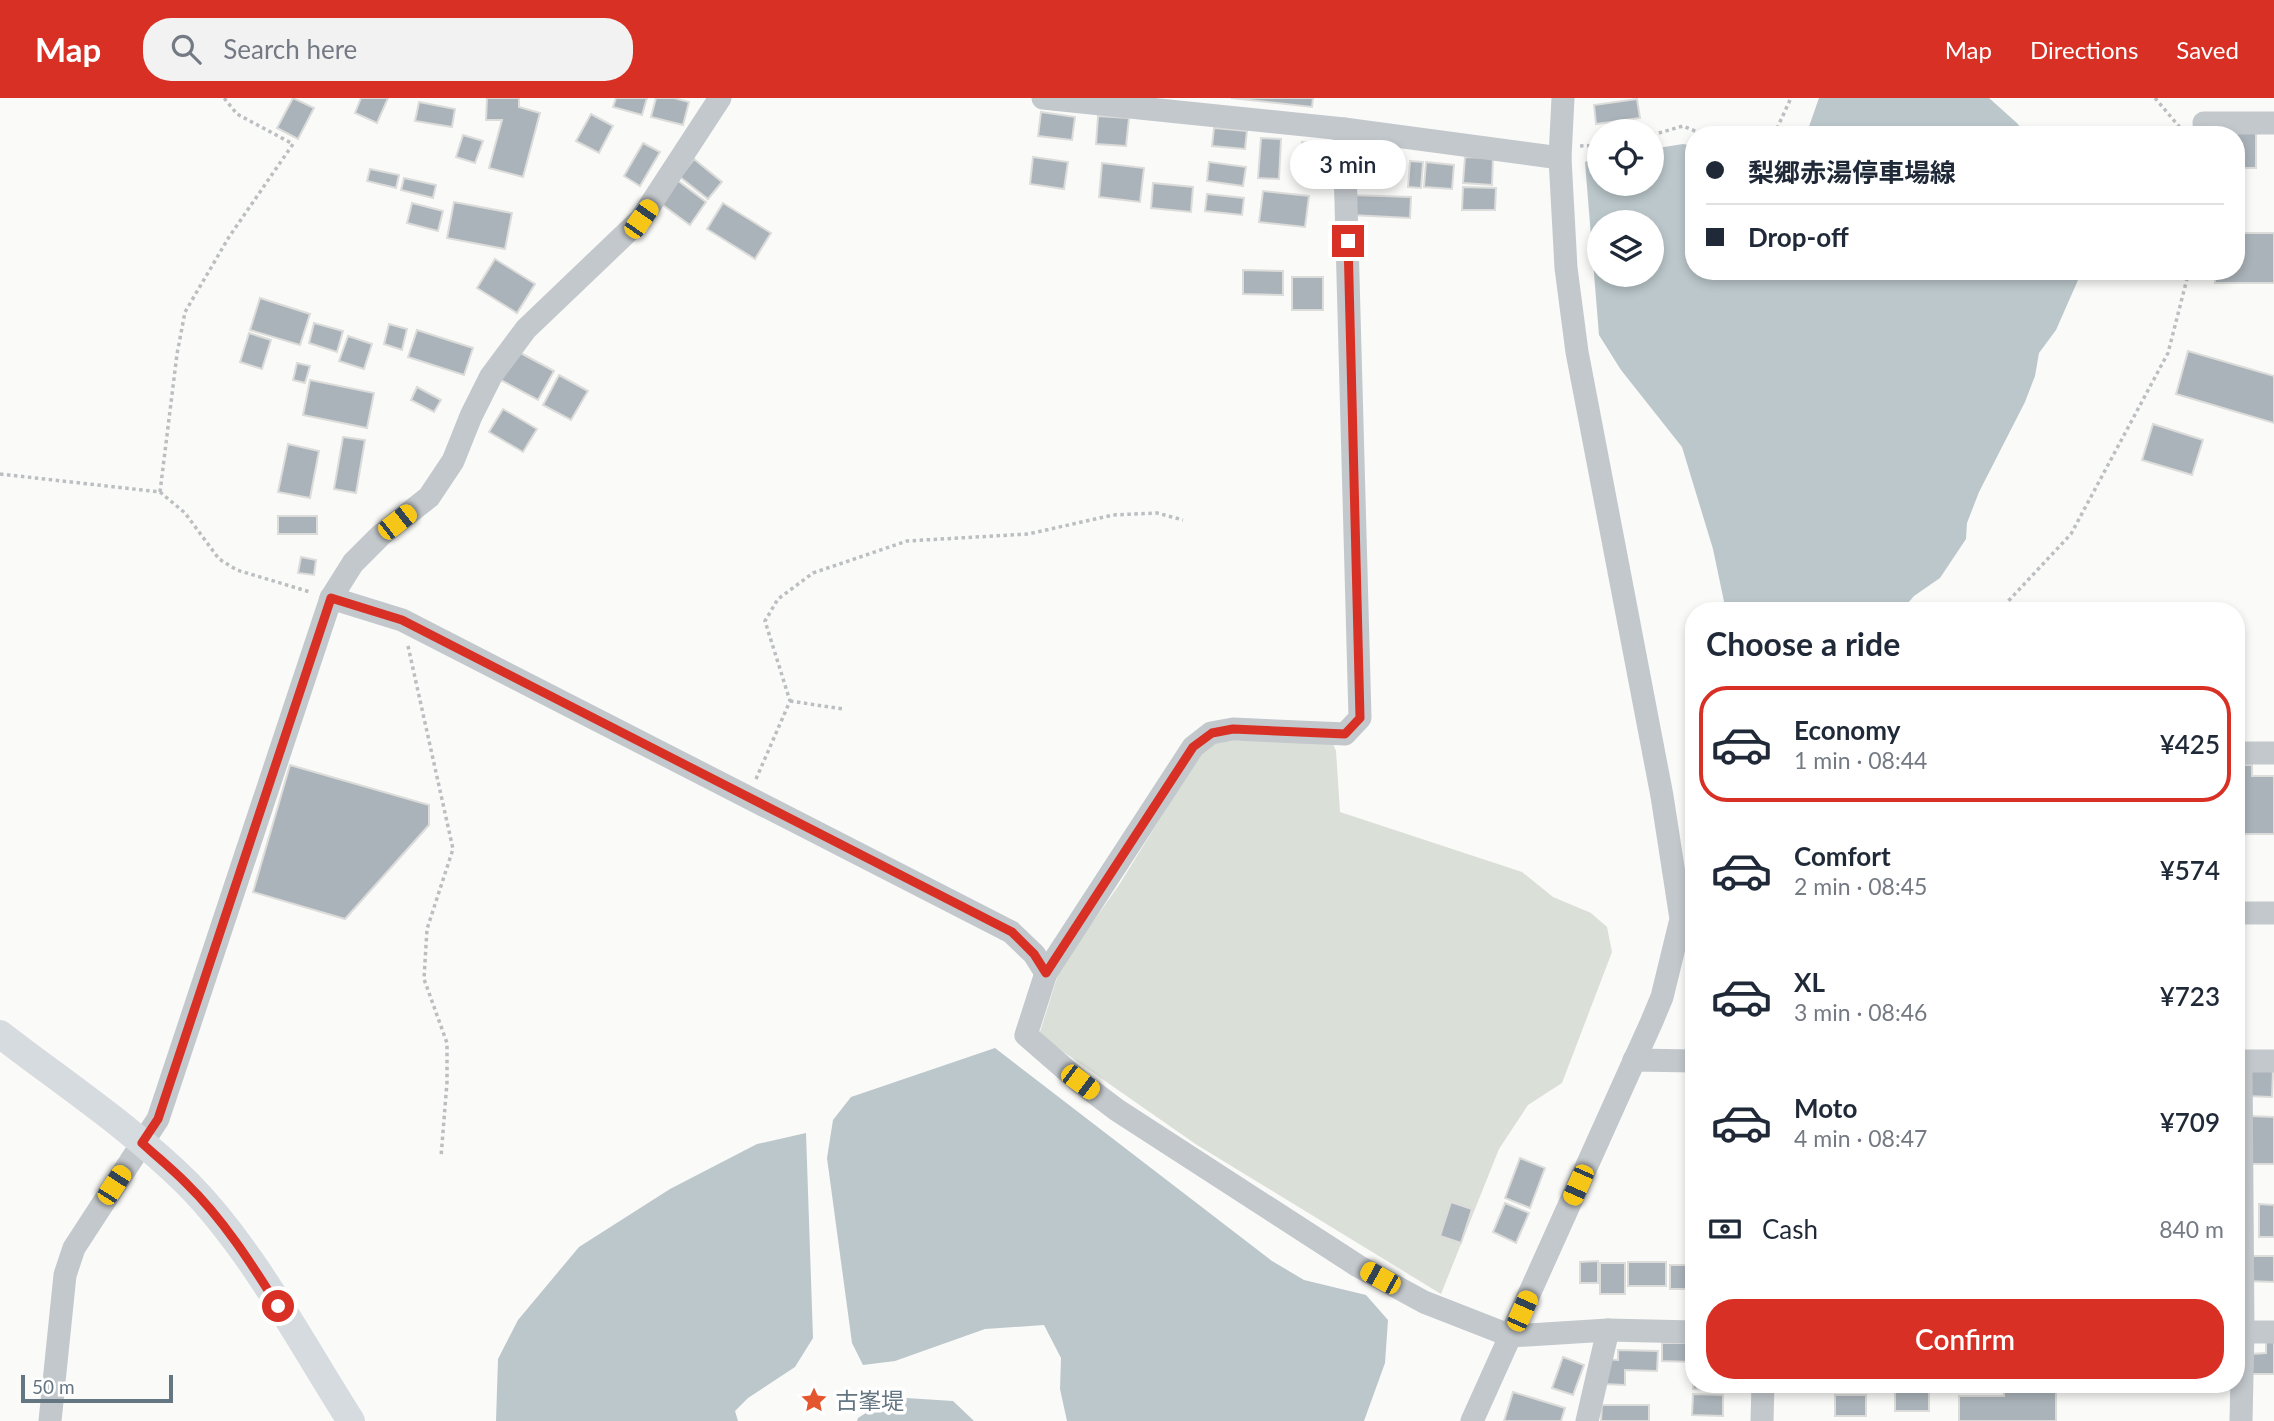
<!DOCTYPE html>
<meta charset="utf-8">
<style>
:root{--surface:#fff;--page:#f2f2f3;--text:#1f2937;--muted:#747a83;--line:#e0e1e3;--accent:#d93025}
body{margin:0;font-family:Lato,"Noto Sans JP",sans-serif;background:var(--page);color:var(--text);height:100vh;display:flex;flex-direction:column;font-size:26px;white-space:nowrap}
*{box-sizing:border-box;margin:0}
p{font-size:23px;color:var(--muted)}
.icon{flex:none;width:38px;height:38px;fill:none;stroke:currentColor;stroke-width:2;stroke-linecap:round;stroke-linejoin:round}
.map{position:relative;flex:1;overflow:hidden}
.panel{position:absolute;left:1685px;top:504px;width:560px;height:791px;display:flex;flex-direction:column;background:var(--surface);border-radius:28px;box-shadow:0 4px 10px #0003}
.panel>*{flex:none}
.banner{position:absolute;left:1685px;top:28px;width:560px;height:154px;border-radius:28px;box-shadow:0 4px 10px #0003;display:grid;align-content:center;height:154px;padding:0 21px;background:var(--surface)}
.tools{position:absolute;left:1587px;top:21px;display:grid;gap:14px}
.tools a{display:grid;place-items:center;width:77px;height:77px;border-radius:50%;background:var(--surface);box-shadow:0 4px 10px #0003;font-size:35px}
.scale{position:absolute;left:21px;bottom:18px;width:152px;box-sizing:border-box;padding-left:7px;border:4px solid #657683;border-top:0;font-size:19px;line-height:24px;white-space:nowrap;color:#657683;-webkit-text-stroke:5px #fff;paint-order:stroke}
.end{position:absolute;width:32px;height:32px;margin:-16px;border:9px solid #d93025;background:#fff;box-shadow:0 0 0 4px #fff}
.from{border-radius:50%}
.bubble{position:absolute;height:49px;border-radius:24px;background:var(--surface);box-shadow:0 4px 10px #0003;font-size:23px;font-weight:600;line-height:49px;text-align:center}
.car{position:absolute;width:21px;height:42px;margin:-21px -10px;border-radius:9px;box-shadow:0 0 5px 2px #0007;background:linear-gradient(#f5c518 24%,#345 0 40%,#f5c518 0 76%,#345 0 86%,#f5c518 0)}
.banner b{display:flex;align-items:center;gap:24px;height:66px;font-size:26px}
.banner b+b{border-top:2px solid var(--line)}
.banner i{width:18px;height:18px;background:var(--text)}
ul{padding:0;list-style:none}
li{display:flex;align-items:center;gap:21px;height:116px;margin:0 14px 10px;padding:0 7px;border:4px solid transparent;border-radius:28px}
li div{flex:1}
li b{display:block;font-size:26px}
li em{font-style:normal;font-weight:600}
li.active{border-color:var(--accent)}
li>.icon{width:63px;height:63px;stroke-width:1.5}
h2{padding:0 21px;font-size:32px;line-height:84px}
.pay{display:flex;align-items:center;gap:18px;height:77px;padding:0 21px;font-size:26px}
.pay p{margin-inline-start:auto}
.button{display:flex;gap:14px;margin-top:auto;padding:14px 21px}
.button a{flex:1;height:80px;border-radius:28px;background:var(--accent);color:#fff;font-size:28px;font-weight:600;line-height:80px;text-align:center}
header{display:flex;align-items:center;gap:42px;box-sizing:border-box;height:98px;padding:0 35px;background:var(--accent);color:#fff}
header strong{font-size:33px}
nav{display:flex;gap:38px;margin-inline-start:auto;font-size:24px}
.search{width:490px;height:63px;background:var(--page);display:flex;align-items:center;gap:18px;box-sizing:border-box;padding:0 24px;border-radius:28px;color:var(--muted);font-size:26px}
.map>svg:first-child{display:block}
</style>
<header>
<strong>Map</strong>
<div class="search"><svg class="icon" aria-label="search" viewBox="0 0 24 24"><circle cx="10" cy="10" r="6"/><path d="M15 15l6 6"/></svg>Search here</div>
<nav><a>Map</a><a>Directions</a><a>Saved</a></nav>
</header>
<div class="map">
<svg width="2274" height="1323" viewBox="0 0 2274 1323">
<rect width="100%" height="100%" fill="#fafaf8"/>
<!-- green -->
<polygon fill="#dadfd7" points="1233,643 1332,643 1336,653 1340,714 1522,774 1553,799 1591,815 1607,829 1612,854 1562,985 1528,1007 1499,1051 1441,1196 1197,1047 1039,937 1060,870 1119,787 1202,653 1213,644"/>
<!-- water -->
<g fill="#bbc7cb" fill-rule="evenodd">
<path d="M1819,0H1989L2018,26L2021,32C2032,36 2041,33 2053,37H1806Z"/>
<path d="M1683,46L1694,48V173H2082L2056,232L2039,255L2035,278L2025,304L1979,394L1967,425L1966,441L1940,480L1914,498L1901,513H1726L1713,451L1682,349L1621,272L1599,237L1585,64L1599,58L1600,86H1652V51ZM1600,124H1652V177H1600Z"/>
<polygon points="995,950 1272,1163 1304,1182 1366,1197 1388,1222 1385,1265 1364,1323 1067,1323 1060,1291 1061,1260 1044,1227 985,1231 895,1263 863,1267 852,1245 827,1060 833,1022 851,999"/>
<polygon points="806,1035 813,1240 795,1269 748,1300 735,1313 738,1323 496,1323 498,1261 518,1222 579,1149 670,1091 757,1046"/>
<polygon points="891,1299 953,1303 974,1323 857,1323 858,1320"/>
</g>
<!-- building -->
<g fill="#aab3b9" stroke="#dcdcda" stroke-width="2">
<polygon points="293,0 314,10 298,41 277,30"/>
<polygon points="361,0 388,0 377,25 355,15"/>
<polygon points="487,0 519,0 519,9 540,15 523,79 489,70 502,22 486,22"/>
<polygon points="616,0 647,0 642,17 613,9"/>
<polygon points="656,0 674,0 689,4 683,27 651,19"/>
<polygon points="1231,0 1313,0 1312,9"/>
<polygon points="1637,1 1640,20 1596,26 1594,7"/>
<polygon points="419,4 455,11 452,29 415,23"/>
<polygon points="1041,14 1075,19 1072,42 1038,38"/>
<polygon points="591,16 613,28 599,55 576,43"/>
<polygon points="1098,18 1129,20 1126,48 1096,46"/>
<polygon points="1214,30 1247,33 1245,51 1212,48"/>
<polygon points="2213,34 2256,34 2256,70 2236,70 2236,37 2213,37"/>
<polygon points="463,37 483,43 475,65 456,59"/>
<polygon points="1261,40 1281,41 1279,81 1258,80"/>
<polygon points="1302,44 1327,46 1324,84 1299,82"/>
<polygon points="643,45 660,54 640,88 624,78"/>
<polygon points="1355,46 1392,49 1390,79 1353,76"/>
<polygon points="1033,59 1068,64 1064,91 1030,86"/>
<polygon points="1465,59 1493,60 1492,87 1463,85"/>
<polygon points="694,61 722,84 708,101 680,79"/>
<polygon points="1410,63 1423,64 1421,90 1408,89"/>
<polygon points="1209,64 1246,69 1243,88 1207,83"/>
<polygon points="1426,64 1454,67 1452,91 1424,89"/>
<polygon points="1102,65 1144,70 1140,104 1099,99"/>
<polygon points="370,71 399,77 396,90 367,83"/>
<polygon points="404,80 436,87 433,100 401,92"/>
<polygon points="677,82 706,104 690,127 660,105"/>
<polygon points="1153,85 1193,89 1191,114 1151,110"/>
<polygon points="1463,89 1496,90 1495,112 1462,112"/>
<polygon points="1263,93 1309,98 1305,129 1259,124"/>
<polygon points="1207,96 1244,100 1242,117 1205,113"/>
<polygon points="1352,97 1411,99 1410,120 1351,117"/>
<polygon points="454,104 512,115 505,151 447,140"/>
<polygon points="412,105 443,113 438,133 407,125"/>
<polygon points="723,105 771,135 755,161 707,131"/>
<polygon points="2236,135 2274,135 2274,185 2215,185 2215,173 2236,173"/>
<polygon points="495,161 535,186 517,215 477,190"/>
<polygon points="1243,172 1283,173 1283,197 1243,196"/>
<rect x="1292" y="179" width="31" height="33"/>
<polygon points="260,200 310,216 300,247 250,232"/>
<polygon points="314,225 343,233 337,254 309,245"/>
<polygon points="389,226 407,231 402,252 384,246"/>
<polygon points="417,232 473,250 464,277 408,259"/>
<polygon points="249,235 271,242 262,271 240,264"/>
<polygon points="348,238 372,246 364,271 339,263"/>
<polygon points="515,252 554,273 538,302 499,281"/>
<polygon points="2188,253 2274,278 2274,325 2176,296"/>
<polygon points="297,265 310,268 305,285 293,282"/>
<polygon points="559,277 588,293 571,322 543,307"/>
<polygon points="310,282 374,295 367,330 303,317"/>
<polygon points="417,289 441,302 434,314 411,302"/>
<polygon points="503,311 537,331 523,354 489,334"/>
<polygon points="2153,326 2203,342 2192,377 2142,362"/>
<polygon points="343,339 365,342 356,395 334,391"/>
<polygon points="288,346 319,353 310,400 278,394"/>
<rect x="278" y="418" width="39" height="18"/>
<polygon points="301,459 316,462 314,477 298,475"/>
<polygon points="2142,507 2142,513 2033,513 2033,509"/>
<polygon points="290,667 429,707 429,727 345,821 253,794"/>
<polygon points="2236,667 2252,667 2252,678 2274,678 2274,736 2236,736"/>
<polygon points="2247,970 2273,971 2272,999 2247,998"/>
<polygon points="2250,1018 2274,1019 2274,1066 2249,1066"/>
<polygon points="1520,1060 1545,1070 1530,1110 1505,1100"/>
<polygon points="1451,1104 1472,1111 1461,1145 1440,1138"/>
<polygon points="1505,1105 1529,1115 1516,1145 1493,1134"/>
<polygon points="2259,1106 2274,1107 2274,1139 2259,1139"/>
<polygon points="2246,1158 2274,1158 2274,1184 2246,1183"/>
<polygon points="1598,1163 1598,1185 1580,1185 1580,1164"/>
<rect x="1628" y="1164" width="38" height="24"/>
<rect x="1600" y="1165" width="25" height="31"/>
<rect x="1670" y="1167" width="24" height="24"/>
<polygon points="2266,1244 2274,1244 2274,1276 2252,1276 2251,1256 2266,1255"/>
<polygon points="1662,1245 1690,1245 1690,1264 1662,1263"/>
<polygon points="1618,1252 1658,1253 1657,1273 1625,1272 1625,1287 1604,1286 1604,1261 1618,1262"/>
<polygon points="1563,1259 1584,1267 1573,1297 1552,1290"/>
<polygon points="1694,1270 1694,1286 1723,1286 1723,1292 1693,1291"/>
<polygon points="2004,1286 2056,1286 2056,1323 1959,1323 1959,1298 2004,1298"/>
<rect x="1895" y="1289" width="34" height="24"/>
<polygon points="1513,1294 1565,1310 1561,1323 1504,1323"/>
<polygon points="1693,1296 1723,1297 1723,1318 1692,1317"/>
<rect x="1835" y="1297" width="31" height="21"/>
<polygon points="1602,1307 1649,1307 1649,1323 1601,1323"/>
</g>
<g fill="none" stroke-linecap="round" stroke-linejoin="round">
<!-- path -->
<g stroke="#bbbfc2" stroke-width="3.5" stroke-dasharray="3.5 3.5" stroke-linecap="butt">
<polyline points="2155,0 2182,32"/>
<polyline points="1652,37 1683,28 1705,37"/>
<polyline points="1774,37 1790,2"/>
<polyline points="1580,48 1600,47"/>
<polyline points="0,376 160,394 185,415 219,461 237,472 310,494"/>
<polyline points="160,394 177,256 185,214 229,139 293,46 237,16 224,0"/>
<polyline points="1999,513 2071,436 2168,255 2189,173"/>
<polyline points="408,548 453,751 427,831 424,881 447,945 447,984 441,1059"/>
<polyline points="790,603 843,611"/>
<polyline points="756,681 790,603 765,523 778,501 813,475 907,443 1028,436 1113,417 1157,415 1183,422"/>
</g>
<!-- minor -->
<g stroke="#c3c8cc" stroke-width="23">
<polyline points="1043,0 1344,31 1560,60"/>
<polyline points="2204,25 2274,25"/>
<polyline points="1344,31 1360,620 1345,636 1233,631 1211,635 1193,649 1046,875 1026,937 1080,984 1117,1012 1358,1168 1424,1204 1511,1238 1608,1232 1694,1234"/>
<polyline points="331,500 402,522 1011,834 1034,856 1046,875"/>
<polyline points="2236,655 2274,655"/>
<polyline points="2236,815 2274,815"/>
<polyline points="1634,962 1694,963"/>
<polyline points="2236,963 2274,963"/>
<polyline points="2241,963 2243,1234 2241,1323"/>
<polyline points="2236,1234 2274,1234"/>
<polyline points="50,1323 65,1177 74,1150 158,1021 331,500 353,465 381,437 429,399 453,363 471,318 491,278 526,231 641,121 720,0"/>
<polyline points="1472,1323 1652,923 1662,899 1681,821 1662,698 1577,254 1566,170 1560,60 1563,0"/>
<polyline points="1587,1323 1608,1232"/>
<polyline points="1762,1323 1763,1286"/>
</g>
<!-- major -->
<path stroke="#d6dbdf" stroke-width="28" d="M0,936C62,984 133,1031 188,1086C253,1152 301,1245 351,1323"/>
</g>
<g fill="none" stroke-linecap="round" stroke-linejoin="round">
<!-- route -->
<path stroke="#d93025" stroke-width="9" d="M278,1208C251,1165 223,1121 186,1085C172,1071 156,1058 142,1045L158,1021L331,500L402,522L1012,834L1034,856L1046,875L1193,649L1212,635L1233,631L1345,636L1360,620L1348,143"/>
</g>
<!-- icons -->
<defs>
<g id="sight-bare" transform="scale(2.1)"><path d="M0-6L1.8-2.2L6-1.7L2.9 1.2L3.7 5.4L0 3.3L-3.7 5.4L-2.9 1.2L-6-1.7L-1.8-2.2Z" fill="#e4572e" stroke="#fff" stroke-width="2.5" paint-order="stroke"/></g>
</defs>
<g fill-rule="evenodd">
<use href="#sight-bare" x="814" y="1302"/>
</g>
<g text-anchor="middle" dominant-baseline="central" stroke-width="7" stroke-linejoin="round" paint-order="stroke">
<!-- poi labels -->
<g font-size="23" fill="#657683" stroke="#fff" text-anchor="start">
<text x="835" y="1302">古峯堤</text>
</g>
</g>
</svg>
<div class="tools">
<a><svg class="icon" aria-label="locate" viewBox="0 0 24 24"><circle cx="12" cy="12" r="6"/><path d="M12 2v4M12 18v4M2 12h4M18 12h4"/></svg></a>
<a><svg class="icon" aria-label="layers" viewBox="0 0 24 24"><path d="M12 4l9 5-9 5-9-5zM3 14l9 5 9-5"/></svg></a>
</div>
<div class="scale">50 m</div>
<i class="end from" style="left:278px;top:1208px"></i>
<i class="end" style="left:1348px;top:143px"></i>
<div class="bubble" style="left:1290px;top:42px;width:116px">3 min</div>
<i class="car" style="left:641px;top:121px;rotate:35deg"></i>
<i class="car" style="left:397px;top:424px;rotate:52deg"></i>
<i class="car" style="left:1080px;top:984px;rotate:127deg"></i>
<i class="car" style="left:114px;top:1087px;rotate:33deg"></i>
<i class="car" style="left:1578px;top:1087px;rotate:204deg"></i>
<i class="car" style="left:1380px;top:1180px;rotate:299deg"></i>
<i class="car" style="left:1522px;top:1213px;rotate:24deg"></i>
<div class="banner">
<b><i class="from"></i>梨郷赤湯停車場線</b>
<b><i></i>Drop-off</b>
</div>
<section class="panel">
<h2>Choose a ride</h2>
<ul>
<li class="active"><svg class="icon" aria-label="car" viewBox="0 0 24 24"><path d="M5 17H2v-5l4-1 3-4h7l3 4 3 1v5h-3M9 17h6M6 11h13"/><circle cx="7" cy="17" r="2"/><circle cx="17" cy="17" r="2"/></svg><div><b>Economy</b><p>1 min · 08:44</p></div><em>¥425</em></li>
<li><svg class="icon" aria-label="car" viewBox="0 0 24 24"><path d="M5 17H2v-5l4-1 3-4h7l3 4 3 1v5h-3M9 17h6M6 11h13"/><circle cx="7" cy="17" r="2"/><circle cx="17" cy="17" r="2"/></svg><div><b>Comfort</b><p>2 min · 08:45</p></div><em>¥574</em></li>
<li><svg class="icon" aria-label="car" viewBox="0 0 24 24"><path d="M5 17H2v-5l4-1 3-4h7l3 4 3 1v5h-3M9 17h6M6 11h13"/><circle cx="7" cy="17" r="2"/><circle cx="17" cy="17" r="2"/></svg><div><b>XL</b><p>3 min · 08:46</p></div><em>¥723</em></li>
<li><svg class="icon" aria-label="car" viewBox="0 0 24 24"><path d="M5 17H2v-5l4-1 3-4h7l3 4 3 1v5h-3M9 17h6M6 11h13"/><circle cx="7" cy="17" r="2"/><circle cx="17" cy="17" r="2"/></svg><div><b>Moto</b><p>4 min · 08:47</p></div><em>¥709</em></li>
</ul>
<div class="pay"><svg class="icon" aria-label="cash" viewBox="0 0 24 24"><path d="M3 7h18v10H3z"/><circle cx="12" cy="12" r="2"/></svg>Cash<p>840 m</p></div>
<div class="button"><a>Confirm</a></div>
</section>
</div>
